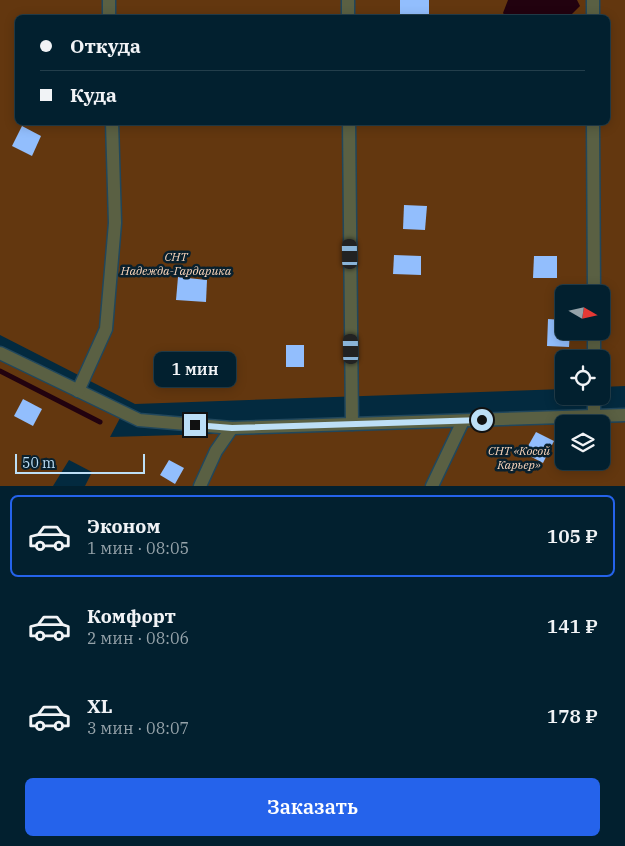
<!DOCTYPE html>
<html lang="ru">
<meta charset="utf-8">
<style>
:root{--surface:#02202f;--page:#102d3b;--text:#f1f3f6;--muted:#96a3aa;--line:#233e4b;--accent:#2563eb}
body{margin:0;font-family:"IBM Plex Serif",serif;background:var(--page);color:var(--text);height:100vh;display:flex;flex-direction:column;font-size:19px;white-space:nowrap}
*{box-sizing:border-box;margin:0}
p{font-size:16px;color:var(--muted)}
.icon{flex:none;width:28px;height:28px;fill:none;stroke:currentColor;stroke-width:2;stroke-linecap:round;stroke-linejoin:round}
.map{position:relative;height:486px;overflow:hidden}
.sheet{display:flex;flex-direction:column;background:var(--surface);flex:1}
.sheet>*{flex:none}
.top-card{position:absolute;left:15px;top:15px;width:595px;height:110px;border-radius:8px;box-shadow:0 2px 12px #0003,0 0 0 1px var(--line);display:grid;align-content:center;height:110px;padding:0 25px;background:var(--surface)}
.needle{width:32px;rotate:99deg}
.buttons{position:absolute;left:555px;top:285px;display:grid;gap:10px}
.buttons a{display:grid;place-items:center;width:55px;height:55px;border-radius:8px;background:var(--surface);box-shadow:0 2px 12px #0003,0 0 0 1px var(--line);font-size:25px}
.scale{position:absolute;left:15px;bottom:12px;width:130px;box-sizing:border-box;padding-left:5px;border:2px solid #bddff6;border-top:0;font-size:14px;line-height:18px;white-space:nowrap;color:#bddff6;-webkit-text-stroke:4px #09202d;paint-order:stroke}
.end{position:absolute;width:22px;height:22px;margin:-11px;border:6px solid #bddff6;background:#111;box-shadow:0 0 0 2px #111}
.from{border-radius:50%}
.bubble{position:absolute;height:35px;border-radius:8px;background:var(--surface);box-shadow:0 2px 12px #0003,0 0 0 1px var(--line);font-size:16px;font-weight:600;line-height:35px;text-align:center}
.car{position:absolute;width:15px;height:30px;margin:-15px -8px;border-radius:6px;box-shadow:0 0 4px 1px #0007;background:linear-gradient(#222 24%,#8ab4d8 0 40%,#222 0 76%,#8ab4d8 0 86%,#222 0)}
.top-card b{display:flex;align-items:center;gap:18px;height:48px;font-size:19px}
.top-card b+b{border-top:1px solid var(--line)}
.top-card i{width:12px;height:12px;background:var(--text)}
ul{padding:9px 0 0;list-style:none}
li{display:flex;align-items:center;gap:15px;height:82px;margin:0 10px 8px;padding:0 15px;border:2px solid transparent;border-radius:8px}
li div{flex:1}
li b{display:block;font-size:19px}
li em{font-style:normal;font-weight:600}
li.on{border-color:var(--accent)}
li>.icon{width:45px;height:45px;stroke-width:1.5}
.cta{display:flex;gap:10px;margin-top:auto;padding:10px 25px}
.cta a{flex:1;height:58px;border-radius:8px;background:var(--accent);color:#fff;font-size:20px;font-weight:600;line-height:58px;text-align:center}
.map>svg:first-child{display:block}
</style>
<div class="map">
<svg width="625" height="486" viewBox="0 0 625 486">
<rect width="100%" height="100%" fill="#032a3f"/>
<!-- green -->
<g fill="#63370f" fill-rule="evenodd">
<path d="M0,0H625V386L601,387V359H564V389L135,404L0,335ZM18,18H608V122H18ZM564,294H601V331H564Z"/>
<polygon points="0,352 78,391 120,418 110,437 564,424 564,461 601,461 601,424 579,424 625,422 625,486 85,486 92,472 69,460 53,486 0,486"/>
</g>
<!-- water -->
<polygon fill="#22020f" points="508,0 577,0 580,6 569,17 506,17 503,13"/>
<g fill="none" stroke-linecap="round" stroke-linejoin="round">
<!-- stream -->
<polyline stroke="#22020f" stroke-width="5" points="0,371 100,422"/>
</g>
<!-- building -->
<g fill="#92befd">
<polygon points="400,0 429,0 429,15 400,16"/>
<polygon points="22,126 41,136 32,156 12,146"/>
<polygon points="404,205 427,206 425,230 403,229"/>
<polygon points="394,255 421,256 421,275 393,274"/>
<polygon points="534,256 557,256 557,278 533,278"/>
<polygon points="178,277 207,280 206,302 176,300"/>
<polygon points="548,319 564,320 564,331 570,331 569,347 547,346"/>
<rect x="286" y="345" width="18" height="22"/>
<polygon points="23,399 42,409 33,426 14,416"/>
<polygon points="536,432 554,441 543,463 524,453"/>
<polygon points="169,460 184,468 175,484 160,475"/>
</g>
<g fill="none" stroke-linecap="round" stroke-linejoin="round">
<!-- street casing -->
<g stroke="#21475c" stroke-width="15">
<g id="street">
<polyline points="109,0 109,18"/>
<polyline points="348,0 348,18"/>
<polyline points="593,0 593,18"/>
<polyline points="349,122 352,424"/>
<polyline points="593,122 594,294"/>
<polyline points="594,331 594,359"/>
<polyline points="0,353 139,420 232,428 625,415"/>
<polyline points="78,391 106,329 115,223 112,122"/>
<polyline points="594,396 594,416"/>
<polyline points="200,486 216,451 232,428"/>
<polyline points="432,486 463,421"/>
</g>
</g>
<!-- street -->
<use href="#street" stroke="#5a6043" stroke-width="12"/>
</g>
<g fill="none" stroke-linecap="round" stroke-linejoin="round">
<!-- route -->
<polyline stroke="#bddff6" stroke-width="6" points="195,425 232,428 482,420"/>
</g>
<g text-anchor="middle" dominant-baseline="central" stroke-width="5" stroke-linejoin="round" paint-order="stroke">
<!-- park labels -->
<g font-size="12" font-style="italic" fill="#f9d5bb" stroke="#09202d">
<text x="176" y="256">СНТ<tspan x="176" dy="14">Надежда-Гардарика</tspan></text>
<text x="519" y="450">СНТ «Косой<tspan x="519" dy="14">Карьер»</tspan></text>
</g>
</g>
</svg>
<div class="buttons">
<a><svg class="needle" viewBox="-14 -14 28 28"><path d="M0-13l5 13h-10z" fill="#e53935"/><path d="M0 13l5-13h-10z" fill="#96a3aa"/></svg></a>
<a><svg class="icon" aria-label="locate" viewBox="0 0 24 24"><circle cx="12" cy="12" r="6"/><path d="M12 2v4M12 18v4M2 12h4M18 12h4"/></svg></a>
<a><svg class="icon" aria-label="layers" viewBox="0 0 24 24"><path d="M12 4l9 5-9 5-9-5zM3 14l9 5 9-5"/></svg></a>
</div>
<div class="scale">50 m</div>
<i class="end from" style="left:482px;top:420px"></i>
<i class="end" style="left:195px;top:425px"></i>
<div class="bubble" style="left:154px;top:352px;width:82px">1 мин</div>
<i class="car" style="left:350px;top:254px;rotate:359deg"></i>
<i class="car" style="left:351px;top:349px;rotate:359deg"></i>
<div class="top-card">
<b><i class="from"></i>Откуда</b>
<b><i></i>Куда</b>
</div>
</div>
<section class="sheet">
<ul>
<li class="on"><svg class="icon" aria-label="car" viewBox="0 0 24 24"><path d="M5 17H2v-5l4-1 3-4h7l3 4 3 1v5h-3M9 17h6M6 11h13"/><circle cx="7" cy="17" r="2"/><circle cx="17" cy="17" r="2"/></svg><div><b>Эконом</b><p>1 мин · 08:05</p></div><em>105 ₽</em></li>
<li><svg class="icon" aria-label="car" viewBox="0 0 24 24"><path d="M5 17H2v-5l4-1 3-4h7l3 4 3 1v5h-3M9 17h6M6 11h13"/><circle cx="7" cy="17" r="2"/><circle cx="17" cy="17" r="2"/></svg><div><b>Комфорт</b><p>2 мин · 08:06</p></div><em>141 ₽</em></li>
<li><svg class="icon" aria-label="car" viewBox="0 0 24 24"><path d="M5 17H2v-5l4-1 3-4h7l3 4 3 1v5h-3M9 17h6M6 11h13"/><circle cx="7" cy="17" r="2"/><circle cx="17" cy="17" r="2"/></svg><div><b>XL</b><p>3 мин · 08:07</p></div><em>178 ₽</em></li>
</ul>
<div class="cta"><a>Заказать</a></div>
</section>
